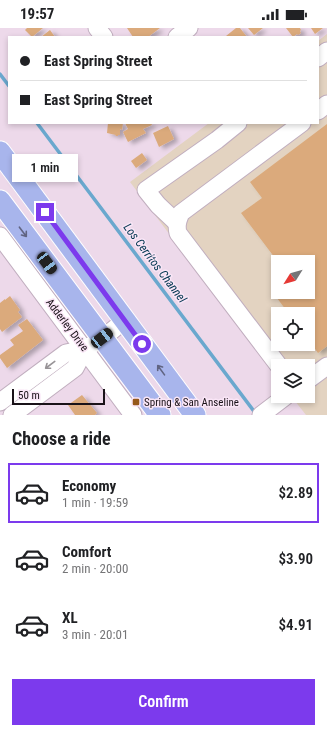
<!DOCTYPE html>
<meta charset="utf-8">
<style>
:root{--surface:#fff;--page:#f6f6f6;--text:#202124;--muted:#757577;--line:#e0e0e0;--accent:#7c3aed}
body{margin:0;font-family:"Roboto Condensed",sans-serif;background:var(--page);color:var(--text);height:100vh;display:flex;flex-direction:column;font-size:15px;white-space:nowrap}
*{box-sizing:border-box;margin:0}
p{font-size:13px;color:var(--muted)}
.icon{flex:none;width:22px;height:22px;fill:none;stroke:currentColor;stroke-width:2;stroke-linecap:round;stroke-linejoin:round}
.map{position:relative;height:387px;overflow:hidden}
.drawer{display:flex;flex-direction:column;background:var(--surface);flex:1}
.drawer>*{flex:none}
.guide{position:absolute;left:8px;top:8px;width:311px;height:88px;border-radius:0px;box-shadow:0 2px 6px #0003;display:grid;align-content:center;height:88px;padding:0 12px;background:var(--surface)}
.needle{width:26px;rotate:233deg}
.fabs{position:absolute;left:271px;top:227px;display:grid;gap:8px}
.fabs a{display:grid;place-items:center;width:44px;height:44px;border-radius:0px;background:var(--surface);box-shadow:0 2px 6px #0003;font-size:20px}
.scale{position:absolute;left:12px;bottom:10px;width:93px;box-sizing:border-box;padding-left:4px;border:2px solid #191218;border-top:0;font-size:11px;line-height:14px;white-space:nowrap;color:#191218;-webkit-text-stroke:3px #fae6f7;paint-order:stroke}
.end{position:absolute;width:18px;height:18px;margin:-9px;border:5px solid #7c3aed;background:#fff;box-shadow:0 0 0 2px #fff}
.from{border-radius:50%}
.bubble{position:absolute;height:28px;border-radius:0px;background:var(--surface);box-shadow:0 2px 6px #0003;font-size:13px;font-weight:600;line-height:28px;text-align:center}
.car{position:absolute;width:12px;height:24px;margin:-12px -6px;border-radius:5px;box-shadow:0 0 3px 1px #0007;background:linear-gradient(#222 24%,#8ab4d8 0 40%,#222 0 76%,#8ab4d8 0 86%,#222 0)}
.guide b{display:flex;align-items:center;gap:14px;height:38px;font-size:15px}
.guide b+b{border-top:1px solid var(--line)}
.guide i{width:10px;height:10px;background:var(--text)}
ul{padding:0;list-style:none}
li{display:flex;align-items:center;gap:12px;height:60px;margin:0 8px 6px;padding:0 4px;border:2px solid transparent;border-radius:0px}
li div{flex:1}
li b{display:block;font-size:15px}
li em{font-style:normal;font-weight:600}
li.on{border-color:var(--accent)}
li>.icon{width:36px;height:36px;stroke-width:1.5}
h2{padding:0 12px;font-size:18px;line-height:48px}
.primary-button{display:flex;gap:8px;margin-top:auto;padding:8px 12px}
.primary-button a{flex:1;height:46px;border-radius:0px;background:var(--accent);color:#fff;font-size:16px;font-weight:600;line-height:46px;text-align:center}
.status{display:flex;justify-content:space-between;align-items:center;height:28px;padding:0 20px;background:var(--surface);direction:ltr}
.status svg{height:11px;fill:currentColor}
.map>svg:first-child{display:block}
</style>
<div class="status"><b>19:57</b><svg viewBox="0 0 49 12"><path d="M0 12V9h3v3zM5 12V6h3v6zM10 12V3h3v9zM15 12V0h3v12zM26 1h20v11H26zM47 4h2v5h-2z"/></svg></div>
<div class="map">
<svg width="327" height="387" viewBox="0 0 327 387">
<defs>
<filter id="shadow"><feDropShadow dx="4.5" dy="2.5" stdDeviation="2" flood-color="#0004"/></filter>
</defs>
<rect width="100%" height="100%" fill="#edd9ea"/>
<!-- commercial -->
<path fill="#e3d3c1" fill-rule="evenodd" d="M327,6V387H306L291,368H308V338H278V350L130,154L209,95H318V13ZM278,234H308V264H278ZM278,286H308V316H278Z"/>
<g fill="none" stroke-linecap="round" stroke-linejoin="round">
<!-- stream -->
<g stroke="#6aa8ce" stroke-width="3.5">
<polyline points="0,46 9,58"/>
<polyline points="37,95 256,386"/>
</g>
</g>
<!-- building -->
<g fill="#dbaa7b" filter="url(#shadow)">
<polygon points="27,0 43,0 32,9 25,2"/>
<polygon points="127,0 160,0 148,9 133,9"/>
<polygon points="236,0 240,0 247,9 227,9 226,8"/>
<polygon points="248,0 263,0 254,7"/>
<polygon points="286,0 300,0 301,2 300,3 301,5 298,7 297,6 293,9"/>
<polygon points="311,0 323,0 315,6"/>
<polygon points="50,2 55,9 41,9"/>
<polygon points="108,95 123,95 122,102 120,101 120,107 118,107 118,108 115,108 116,107 107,105"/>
<polygon points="125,95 151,95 152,97 143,101 146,105 128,114 123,104 128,101"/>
<polygon points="327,96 327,318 318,325 308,311 308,286 289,286 277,270 284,264 308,264 308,234 278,234 241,185 262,170 250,154"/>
<polygon points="168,98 174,111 159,119 153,105"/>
<polygon points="142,125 147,132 136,140 131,133"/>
<polygon points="10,268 20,282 18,284 22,289 2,304 0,301 0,275 5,271 5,272"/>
<polygon points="27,291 43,312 7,340 0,330 0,327 14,317 10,312 23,303 18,297"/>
<polygon points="82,367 97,385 95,387 75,387 68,377"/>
</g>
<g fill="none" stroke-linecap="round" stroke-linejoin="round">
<!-- minor casing -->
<g stroke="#c1aebf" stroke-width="19">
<g id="minor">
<polyline points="97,0 104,9"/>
<polyline points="177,9 189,0"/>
<polyline points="318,30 327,23"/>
<polyline points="318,83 327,76"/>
<polyline points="177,195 158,177 146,162 217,112 238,95"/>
<polyline points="0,208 133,387"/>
<path d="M279,338L178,205C176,197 178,192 181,185L302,95"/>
<polyline points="308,352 327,338"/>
<polyline points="0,374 66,325 85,321 103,310 125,292"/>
<polyline points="12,387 75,340 85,321"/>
<polyline points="261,387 286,368"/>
</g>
</g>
<!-- major casing -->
<g stroke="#fff" stroke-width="23">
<g id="major">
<polyline points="0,124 195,387"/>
<polyline points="0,173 160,387"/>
</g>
</g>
<!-- minor -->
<use href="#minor" stroke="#fff" stroke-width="17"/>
<!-- major -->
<use href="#major" stroke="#a8b5ec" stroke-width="21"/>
</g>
<!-- one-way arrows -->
<defs><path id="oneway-shaft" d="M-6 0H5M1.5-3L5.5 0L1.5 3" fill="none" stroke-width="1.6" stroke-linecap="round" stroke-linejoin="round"/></defs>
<g stroke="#606482">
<use href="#oneway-shaft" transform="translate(23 204) rotate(53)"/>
<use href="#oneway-shaft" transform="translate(161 342) rotate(-126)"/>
</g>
<use stroke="#989497" href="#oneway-shaft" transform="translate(50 337) rotate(143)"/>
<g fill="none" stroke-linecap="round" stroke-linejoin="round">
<!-- route -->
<polyline stroke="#7c3aed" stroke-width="5" points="45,184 142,316"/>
</g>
<!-- markers -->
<rect fill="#96591b" stroke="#fae6f7" stroke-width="1.5" x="132" y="370" width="8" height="8" rx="2"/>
<g text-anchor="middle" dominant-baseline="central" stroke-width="3" stroke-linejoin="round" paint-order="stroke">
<!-- street labels -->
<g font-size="11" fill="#191218" stroke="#fae6f7">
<text transform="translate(67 297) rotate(53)">Adderley Drive</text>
</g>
<!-- poi labels -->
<g font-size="11" fill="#191218" stroke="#fae6f7" text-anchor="start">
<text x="144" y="374">Spring &amp; San Anseline</text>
</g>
<!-- water labels -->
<g font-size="12" font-style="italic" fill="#00354f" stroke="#fae6f7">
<text transform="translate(155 235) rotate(53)">Los Cerritos Channel</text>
</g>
</g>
</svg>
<div class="fabs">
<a><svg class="needle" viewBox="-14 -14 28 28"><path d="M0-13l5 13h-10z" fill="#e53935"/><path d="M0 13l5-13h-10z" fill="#757577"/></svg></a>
<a><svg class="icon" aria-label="locate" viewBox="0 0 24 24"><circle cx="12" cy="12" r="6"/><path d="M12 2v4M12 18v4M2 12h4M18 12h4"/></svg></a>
<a><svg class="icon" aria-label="layers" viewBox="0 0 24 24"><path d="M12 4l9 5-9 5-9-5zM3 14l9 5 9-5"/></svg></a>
</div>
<div class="scale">50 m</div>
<i class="end from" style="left:142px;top:316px"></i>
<i class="end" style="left:45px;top:184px"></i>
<div class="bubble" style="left:12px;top:126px;width:66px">1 min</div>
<i class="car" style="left:47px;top:235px;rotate:143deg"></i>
<i class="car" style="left:102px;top:310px;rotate:52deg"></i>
<div class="guide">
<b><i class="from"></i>East Spring Street</b>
<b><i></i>East Spring Street</b>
</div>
</div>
<section class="drawer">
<h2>Choose a ride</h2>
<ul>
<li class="on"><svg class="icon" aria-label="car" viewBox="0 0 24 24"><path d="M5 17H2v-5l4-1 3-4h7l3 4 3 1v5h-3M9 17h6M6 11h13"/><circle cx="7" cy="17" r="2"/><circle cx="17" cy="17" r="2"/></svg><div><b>Economy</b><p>1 min · 19:59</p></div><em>$2.89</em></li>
<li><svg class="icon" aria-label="car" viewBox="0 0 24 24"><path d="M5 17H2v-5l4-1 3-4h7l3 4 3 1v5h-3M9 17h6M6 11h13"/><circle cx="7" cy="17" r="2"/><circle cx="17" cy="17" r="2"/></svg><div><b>Comfort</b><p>2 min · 20:00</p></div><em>$3.90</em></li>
<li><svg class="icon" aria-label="car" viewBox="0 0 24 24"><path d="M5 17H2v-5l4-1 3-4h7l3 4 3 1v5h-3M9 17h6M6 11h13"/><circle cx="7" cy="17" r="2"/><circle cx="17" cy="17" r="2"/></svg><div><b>XL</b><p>3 min · 20:01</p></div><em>$4.91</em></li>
</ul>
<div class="primary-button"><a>Confirm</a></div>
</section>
